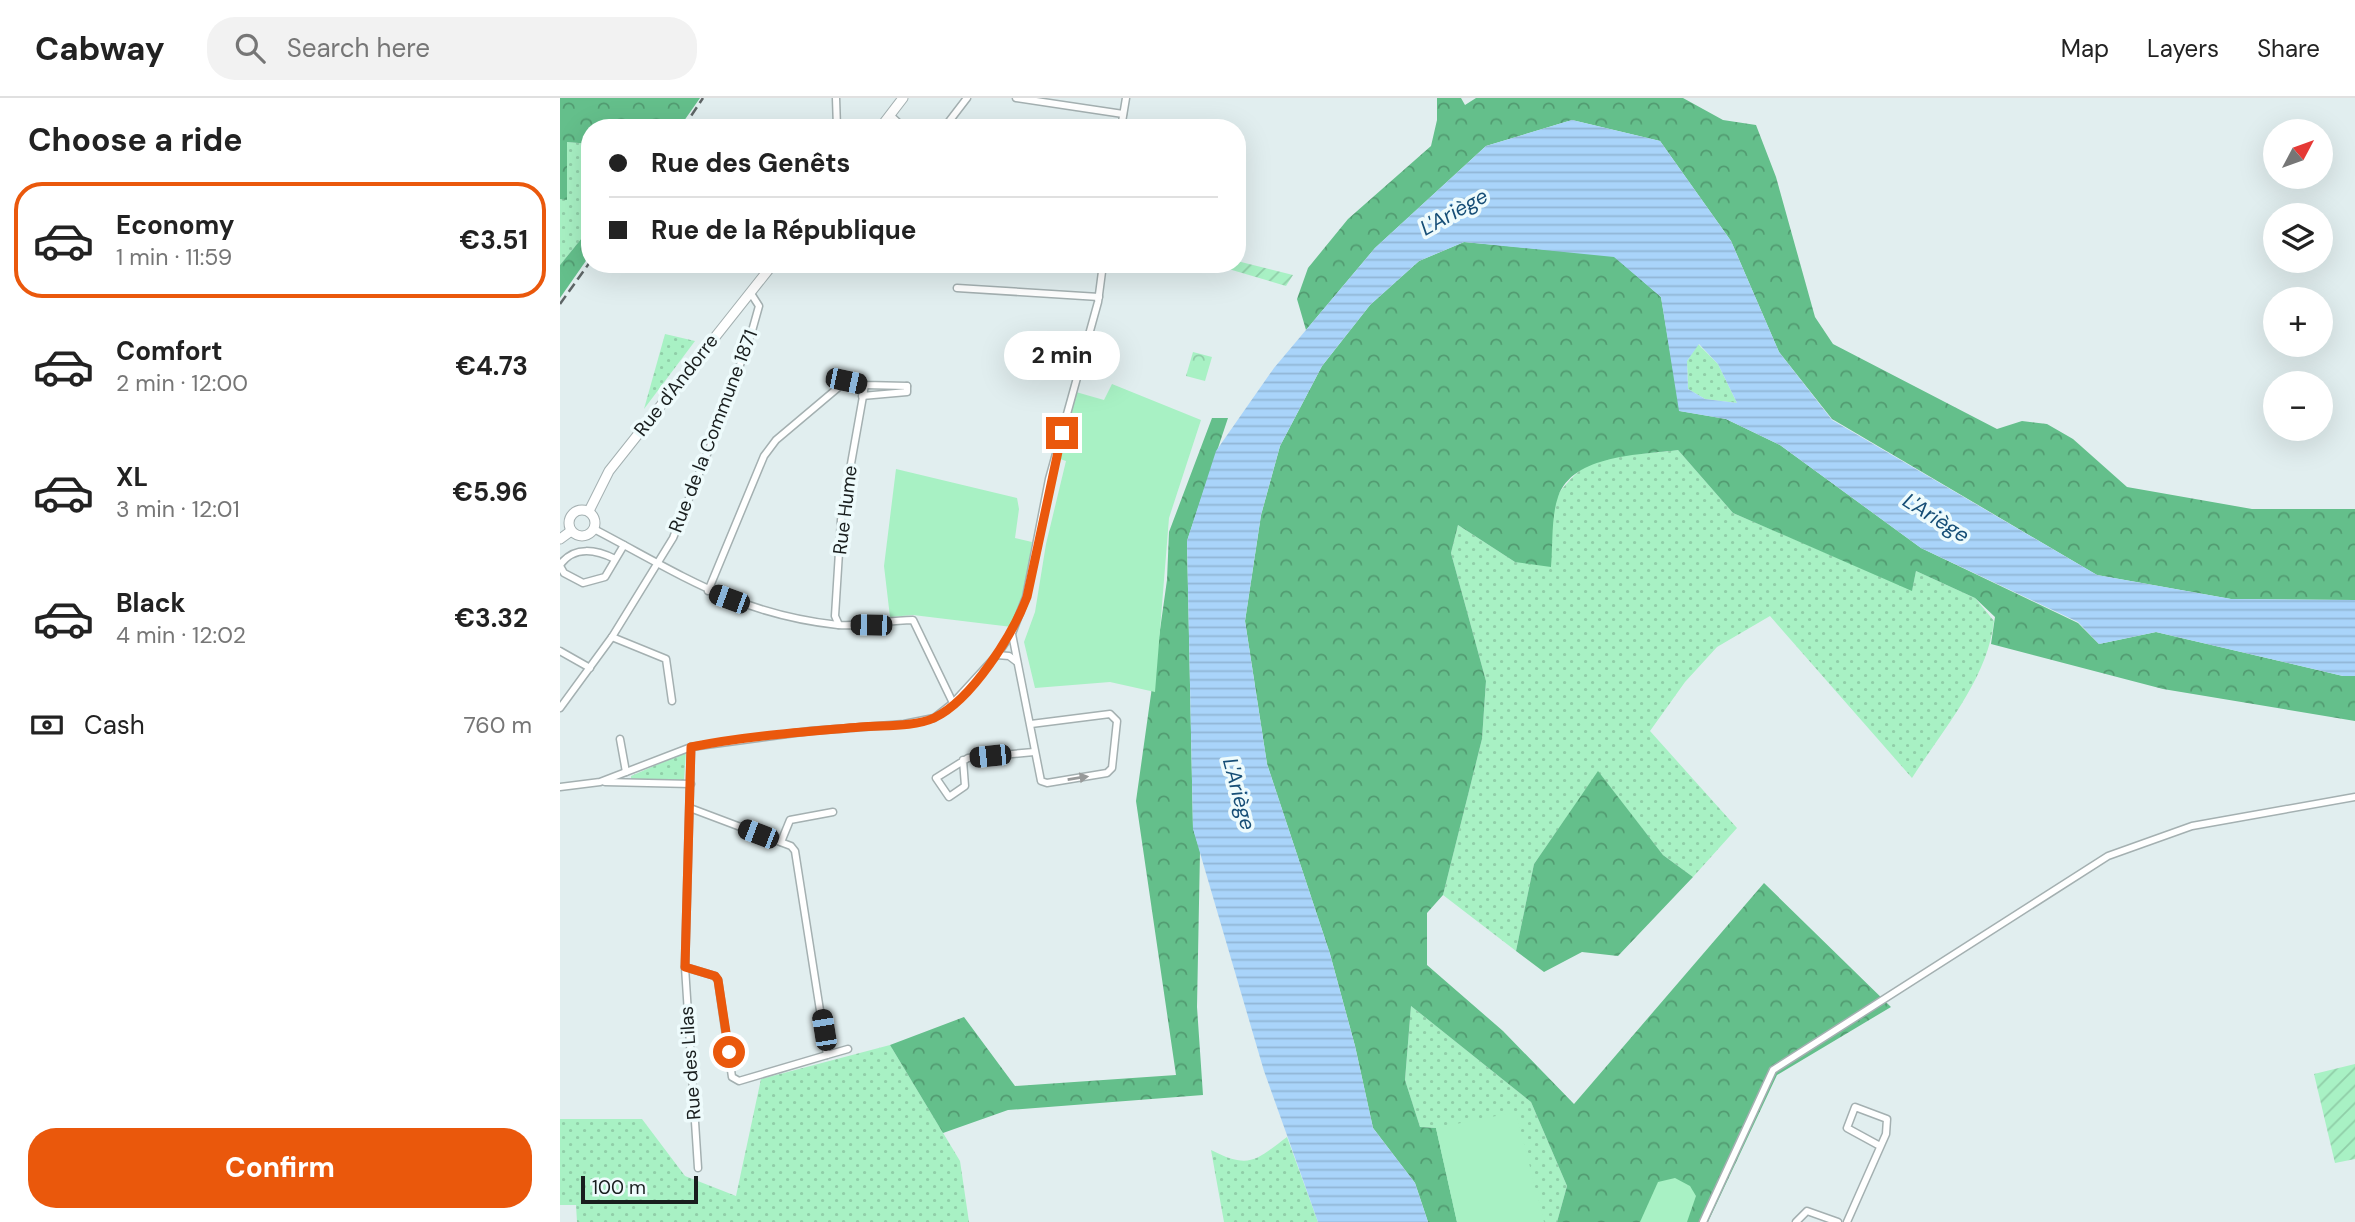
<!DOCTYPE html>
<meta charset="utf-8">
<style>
:root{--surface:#fff;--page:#f2f2f2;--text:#222;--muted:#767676;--line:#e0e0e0;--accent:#ea580c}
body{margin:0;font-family:"DM Sans",sans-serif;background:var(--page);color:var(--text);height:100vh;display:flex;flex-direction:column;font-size:26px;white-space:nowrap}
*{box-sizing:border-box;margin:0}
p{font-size:23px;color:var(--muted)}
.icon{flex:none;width:38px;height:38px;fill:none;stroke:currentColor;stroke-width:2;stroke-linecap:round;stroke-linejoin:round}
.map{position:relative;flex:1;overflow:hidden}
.panel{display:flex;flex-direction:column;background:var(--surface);width:560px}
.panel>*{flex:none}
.banner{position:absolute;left:21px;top:21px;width:665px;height:154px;border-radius:28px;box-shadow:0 7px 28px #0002;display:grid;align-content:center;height:154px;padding:0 28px;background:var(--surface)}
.needle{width:46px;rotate:49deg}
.controls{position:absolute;left:1703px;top:21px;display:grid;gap:14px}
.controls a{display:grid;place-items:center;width:70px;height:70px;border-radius:50%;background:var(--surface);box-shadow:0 7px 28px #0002;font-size:35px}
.scale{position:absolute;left:21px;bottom:18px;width:117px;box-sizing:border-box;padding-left:7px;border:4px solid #191e1e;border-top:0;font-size:19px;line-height:24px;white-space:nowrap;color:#191e1e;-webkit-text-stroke:5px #eefbfc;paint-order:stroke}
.end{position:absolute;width:32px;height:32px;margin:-16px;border:9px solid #ea580c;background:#fff;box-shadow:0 0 0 4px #fff}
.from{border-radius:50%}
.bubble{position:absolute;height:49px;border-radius:24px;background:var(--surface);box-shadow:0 7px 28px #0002;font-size:23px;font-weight:700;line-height:49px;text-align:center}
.car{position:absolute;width:21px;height:42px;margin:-21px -10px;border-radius:9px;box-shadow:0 0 5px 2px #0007;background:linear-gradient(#222 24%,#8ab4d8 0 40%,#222 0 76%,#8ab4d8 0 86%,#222 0)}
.banner b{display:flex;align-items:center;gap:24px;height:66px;font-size:26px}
.banner b+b{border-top:2px solid var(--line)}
.banner i{width:18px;height:18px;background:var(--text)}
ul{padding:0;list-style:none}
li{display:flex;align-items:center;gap:21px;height:116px;margin:0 14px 10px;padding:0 14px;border:4px solid transparent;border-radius:28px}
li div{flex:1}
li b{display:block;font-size:26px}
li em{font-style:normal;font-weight:700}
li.on{border-color:var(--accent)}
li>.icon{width:63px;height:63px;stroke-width:1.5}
h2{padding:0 28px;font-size:32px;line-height:84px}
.pay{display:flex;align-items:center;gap:18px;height:77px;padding:0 28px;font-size:26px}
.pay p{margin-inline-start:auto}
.primary-button{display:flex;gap:14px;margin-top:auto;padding:14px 28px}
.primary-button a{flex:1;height:80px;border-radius:28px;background:var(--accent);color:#fff;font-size:28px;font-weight:700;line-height:80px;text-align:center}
header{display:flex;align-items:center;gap:42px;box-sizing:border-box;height:98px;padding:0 35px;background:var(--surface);border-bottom:2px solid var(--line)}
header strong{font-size:33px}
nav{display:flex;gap:38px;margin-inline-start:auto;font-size:24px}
.search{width:490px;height:63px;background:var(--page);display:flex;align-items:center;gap:18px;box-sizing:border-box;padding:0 24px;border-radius:28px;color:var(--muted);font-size:26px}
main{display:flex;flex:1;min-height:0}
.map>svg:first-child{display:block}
</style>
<header>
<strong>Cabway</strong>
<div class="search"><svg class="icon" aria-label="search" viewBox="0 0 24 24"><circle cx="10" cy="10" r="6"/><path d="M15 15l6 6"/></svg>Search here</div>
<nav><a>Map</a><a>Layers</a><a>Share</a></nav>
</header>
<main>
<section class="panel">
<h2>Choose a ride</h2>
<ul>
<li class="on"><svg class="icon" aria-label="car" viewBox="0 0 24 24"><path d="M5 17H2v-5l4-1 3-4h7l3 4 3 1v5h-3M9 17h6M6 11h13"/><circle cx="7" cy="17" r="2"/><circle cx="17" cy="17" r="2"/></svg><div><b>Economy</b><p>1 min · 11:59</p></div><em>€3.51</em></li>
<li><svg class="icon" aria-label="car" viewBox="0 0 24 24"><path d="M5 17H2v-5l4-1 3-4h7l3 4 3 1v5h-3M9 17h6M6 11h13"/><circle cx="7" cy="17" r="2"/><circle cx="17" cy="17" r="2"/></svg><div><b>Comfort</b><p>2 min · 12:00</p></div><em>€4.73</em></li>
<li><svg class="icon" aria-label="car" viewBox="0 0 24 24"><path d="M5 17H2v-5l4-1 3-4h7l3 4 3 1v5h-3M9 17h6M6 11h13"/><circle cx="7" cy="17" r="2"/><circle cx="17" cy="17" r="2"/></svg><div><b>XL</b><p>3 min · 12:01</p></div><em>€5.96</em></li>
<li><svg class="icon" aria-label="car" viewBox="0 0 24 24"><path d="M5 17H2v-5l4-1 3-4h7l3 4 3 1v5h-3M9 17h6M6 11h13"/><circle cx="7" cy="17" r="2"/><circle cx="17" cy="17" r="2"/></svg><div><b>Black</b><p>4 min · 12:02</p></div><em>€3.32</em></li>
</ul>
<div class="pay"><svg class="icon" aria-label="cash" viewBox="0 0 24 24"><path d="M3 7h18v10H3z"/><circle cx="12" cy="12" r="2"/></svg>Cash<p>760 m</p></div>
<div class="primary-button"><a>Confirm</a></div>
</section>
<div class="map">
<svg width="1795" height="1124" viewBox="0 0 1795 1124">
<defs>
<pattern id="grass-dots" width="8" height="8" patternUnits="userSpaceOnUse" patternTransform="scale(1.75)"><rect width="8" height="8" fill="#a8f1c4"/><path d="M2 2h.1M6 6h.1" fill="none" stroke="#90cea8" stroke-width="1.8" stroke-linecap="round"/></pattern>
<pattern id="forest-crowns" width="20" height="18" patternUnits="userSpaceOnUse" patternTransform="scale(1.75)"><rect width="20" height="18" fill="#64bf8b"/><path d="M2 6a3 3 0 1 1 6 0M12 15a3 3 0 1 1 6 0" fill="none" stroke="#529b71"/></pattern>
<pattern id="park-crowns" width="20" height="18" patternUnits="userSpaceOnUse" patternTransform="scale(1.75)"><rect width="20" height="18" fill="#a8f1c4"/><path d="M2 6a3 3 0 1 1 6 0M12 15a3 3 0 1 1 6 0" fill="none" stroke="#90cea8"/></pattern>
<pattern id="garden-furrows" width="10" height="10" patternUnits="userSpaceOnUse" patternTransform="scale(1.75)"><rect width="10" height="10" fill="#a8f1c4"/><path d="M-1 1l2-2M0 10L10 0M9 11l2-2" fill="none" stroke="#90cea8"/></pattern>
<pattern id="water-rules" width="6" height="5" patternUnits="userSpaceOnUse" patternTransform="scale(1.75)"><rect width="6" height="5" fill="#a9d4fa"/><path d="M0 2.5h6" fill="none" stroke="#91b6d6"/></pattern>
</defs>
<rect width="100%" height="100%" fill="#e1eeef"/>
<!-- grass -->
<g fill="url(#grass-dots)">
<polygon points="7,44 30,46 30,130 0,167 0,101 7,101"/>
<polygon points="105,236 135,243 84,311"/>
<polygon points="1138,246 1158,266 1177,305 1145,301 1128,291 1127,263"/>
<path d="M1118,352L1173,415L1352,492L1356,473L1415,500L1434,523C1428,580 1382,633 1352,680L1210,518L1157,549L1125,584L1090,633L1177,730L1133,779L1103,757L1038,674L974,766L956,853L883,797L922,641L926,583L891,455L898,427L955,464C973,436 1004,374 1036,363C1060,355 1092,356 1118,352Z"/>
<polygon points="126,654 124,683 71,681 71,678"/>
<polygon points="851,908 971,1004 1007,1088 997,1124 897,1124 876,1030 860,1029 845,982"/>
<polygon points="330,947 400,1063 409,1124 17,1124 16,1107 0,1107 0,1021 82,1021 125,1078 176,1098 201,981"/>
<path d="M727,1039L758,1124H664L651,1052C690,1072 696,1062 727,1039Z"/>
</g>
<!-- forest -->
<g fill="url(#forest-crowns)">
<polygon points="0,0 140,0 119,30 30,30 30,46 7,44 7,102 0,101"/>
<polygon points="877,0 901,0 905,7 916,0 1123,0 1163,22 1196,27 1216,79 1255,219 1273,246 1437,331 1462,323 1487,326 1513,341 1567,389 1692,411 1795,411 1795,502 1671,501 1537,477 1272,321 1219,254 1171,143 1100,43 1012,22 926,48 815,150 746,232 737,201 748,170 788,121 871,48 877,22"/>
<polygon points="30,130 30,157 0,200 0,167"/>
<path d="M904,144L1054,158L1101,199L1120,313L1166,321L1220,347L1361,450L1518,525L1539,546L1596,534L1783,578H1795V623L1603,591L1431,546L1435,519L1415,500L1356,473L1352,493L1173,415L1118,352C1081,357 1013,356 998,399C991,419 993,448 991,469L955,464L898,427L891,455L926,583L922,641L883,797L867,815V867L943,933L1014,1006L1204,785L1331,909L1217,977L1148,1124H997L1007,1088L971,1004L851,908L845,982L860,1029L876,1030L897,1124H868L855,1085L813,1030L795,948L770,856L707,666L685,523L701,417L720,348L762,268L810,207L859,163Z"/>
<polygon points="652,320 668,320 627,443 633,730 640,753 637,909 643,997 448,1012 383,1035 330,947 404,919 455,988 616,977 576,703 607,482 609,434"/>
<polygon points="1038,673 1103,757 1133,779 1058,858 1022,854 984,874 956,853 974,766"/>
</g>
<!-- park -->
<polygon fill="url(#park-crowns)" points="633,254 652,259 645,283 626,278"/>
<!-- garden -->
<g fill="url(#garden-furrows)">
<polygon points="677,163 733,177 726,188 655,167 677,166"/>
<polygon points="1795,966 1795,1061 1775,1065 1754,976"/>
</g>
<!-- pitch -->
<g fill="#a8f1c4">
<polygon points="552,286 641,322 609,420 595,594 550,584 475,590 464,544 475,514 486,446 506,363 500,361 516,294 544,302"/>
<polygon points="336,371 457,400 459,411 455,440 472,444 464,494 452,529 353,517 330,519 324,468"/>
<polygon points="956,1014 984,1124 897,1124 876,1030"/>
<polygon points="1115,1080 1130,1088 1136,1098 1127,1124 1080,1124 1098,1084"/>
</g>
<!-- water -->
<path fill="url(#water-rules)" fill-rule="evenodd" d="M1012,22L1100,43L1171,143L1219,254L1272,322L1537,477L1671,501L1795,502V578H1783L1596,534L1539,546L1518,524L1361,450L1220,347L1166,321L1119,313L1101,199L1054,159L904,144L859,163L810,207L762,268L720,348L701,417L685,523L707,666L770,856L795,948L813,1030L855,1085L868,1124H758L704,973L633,731L627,443L656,353L714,270L815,150L926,48ZM1139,246L1158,266L1177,305L1145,301L1128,291L1127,263Z"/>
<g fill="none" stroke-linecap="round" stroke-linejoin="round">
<!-- minor casing -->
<g stroke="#a4b0b1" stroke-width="9">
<g id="minor">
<polyline points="276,0 277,30"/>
<polyline points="456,0 563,16"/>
<polyline points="330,17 344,30"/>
<polyline points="384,30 407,0"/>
<polyline points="561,30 566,0"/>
<polyline points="397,190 539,199"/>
<polyline points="302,298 347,294 347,288"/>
<path d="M34,431C120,476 177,516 278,527C303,529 327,522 353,522L393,605"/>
<path d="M0,467C14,447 37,452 55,461"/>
<polyline points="0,468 4,475 23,485 45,479 64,447"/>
<polyline points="148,493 204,358 216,342 286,283 305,287 347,288"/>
<polyline points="279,527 275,518 281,422 305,287"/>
<polyline points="452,536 481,683 487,685 547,675 552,670 557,623 550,616 471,626"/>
<polyline points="52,539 106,561 112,603"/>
<polyline points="0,553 30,570"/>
<polyline points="437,557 449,558 457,564"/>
<polyline points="0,610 52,539 113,440 158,329 192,233 199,208 190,194"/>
<polyline points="60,641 66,674"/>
<polyline points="131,649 125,869 138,1070"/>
<polyline points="403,662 405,688 389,699 376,680 408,660 474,654"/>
<polyline points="45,684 131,686"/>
<polyline points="0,689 40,684 131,649 250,633 344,626 374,620 393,605 437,557 453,533 466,499 489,381 538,204 543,166"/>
<polyline points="130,710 231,748 235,753 267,957 288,951"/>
<polyline points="221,744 230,722 273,714"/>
<polyline points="125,869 155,878 158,882 172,979 179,983 267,957"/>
<polyline points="1143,1124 1213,972 1548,758 1632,728 1795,699"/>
<polyline points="1236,1124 1247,1113 1278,1124"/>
<polyline points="1287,1124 1326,1036 1327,1021 1295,1009 1287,1030 1320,1048"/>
</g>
</g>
<!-- secondary casing -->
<g stroke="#a4b0b1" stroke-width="11">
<g id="secondary">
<polyline points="320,30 343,0"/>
<circle cx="22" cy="425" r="13"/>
<polyline points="29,413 49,373 213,166"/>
<polyline points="0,441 11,433"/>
</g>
</g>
<!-- minor -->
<use href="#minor" stroke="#fff" stroke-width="6"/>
<!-- secondary -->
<use href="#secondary" stroke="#fff" stroke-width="9"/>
<!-- rail -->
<g stroke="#5e6566" stroke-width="2.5" stroke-dasharray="10 5" stroke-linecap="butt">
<polyline points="123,30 143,0"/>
<polyline points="0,206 30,164"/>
</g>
</g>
<!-- one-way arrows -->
<defs><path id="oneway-solid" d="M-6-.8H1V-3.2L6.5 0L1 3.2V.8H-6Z" transform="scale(1.75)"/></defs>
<use fill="#989a9a" href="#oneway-solid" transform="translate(518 680) rotate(-9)"/>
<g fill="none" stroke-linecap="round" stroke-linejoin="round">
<!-- route -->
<path stroke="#ea580c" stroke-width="9" d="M169,954L158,882L155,878L125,869L131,649C186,638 244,634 300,629C323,627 354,629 374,620C412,602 453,536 467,499L502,335"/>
</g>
<g text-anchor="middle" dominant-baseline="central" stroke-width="7" stroke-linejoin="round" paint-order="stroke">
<!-- street labels -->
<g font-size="19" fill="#191e1e" stroke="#eefbfc">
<text transform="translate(116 287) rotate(-52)">Rue d'Andorre</text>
<text transform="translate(153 333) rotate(-69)">Rue de la Commune 1871</text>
<text transform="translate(285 412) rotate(-83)">Rue Hume</text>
<text transform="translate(130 965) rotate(-94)">Rue des Lilas</text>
</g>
<!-- water labels -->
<g font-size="21" font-style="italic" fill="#164e76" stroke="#eefbfc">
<text transform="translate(894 114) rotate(-29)">L'Ariège</text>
<text transform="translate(1376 420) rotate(32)">L'Ariège</text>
<text transform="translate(679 696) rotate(75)">L'Ariège</text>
</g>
</g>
</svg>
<div class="controls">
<a><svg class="needle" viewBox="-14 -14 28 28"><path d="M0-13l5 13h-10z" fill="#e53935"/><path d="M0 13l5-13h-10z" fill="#767676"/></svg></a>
<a><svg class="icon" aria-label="layers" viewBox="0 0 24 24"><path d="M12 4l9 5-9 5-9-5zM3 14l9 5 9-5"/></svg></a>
<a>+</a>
<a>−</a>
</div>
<div class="scale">100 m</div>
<i class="end from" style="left:169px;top:954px"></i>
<i class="end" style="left:502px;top:335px"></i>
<div class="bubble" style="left:444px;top:233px;width:116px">2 min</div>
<i class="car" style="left:286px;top:283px;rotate:102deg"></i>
<i class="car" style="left:169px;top:501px;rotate:290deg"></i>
<i class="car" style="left:311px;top:527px;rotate:271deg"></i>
<i class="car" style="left:430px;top:658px;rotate:264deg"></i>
<i class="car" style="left:198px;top:736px;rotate:291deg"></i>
<i class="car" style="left:264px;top:932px;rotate:351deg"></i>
<div class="banner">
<b><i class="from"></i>Rue des Genêts</b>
<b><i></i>Rue de la République</b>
</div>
</div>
</main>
